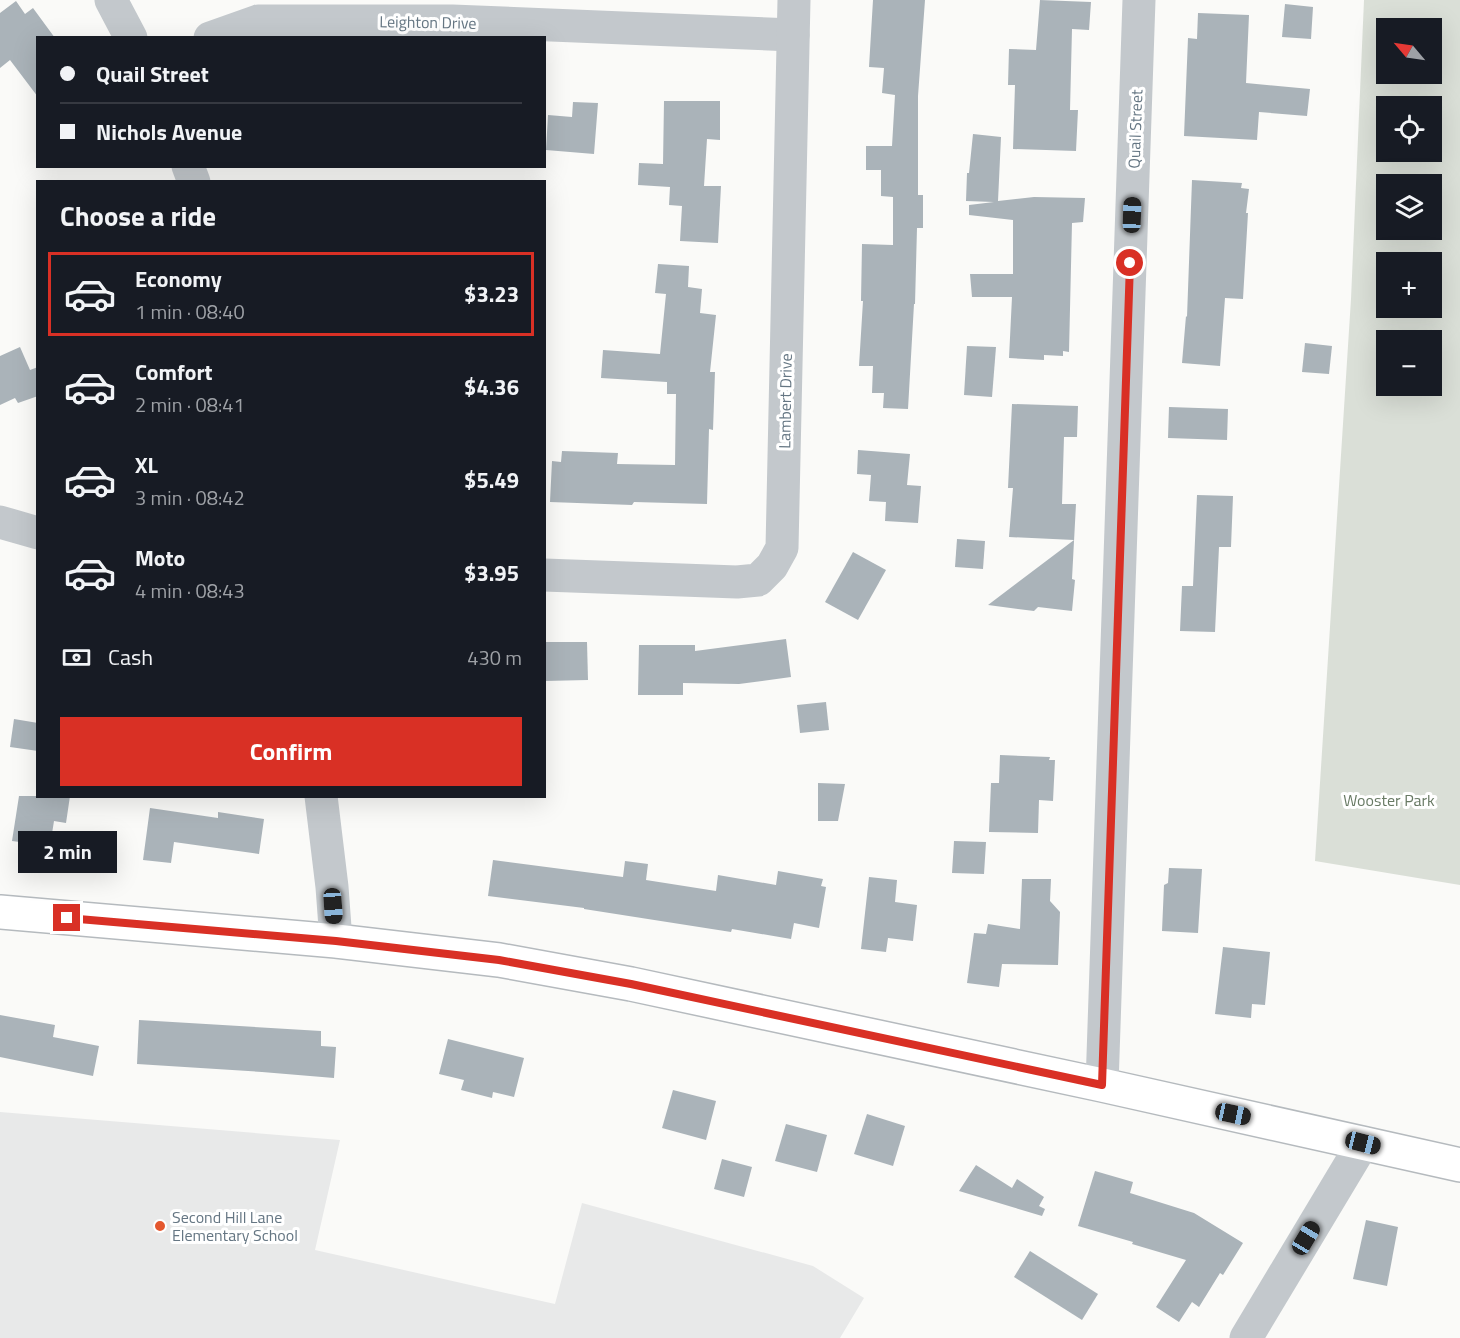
<!DOCTYPE html>
<meta charset="utf-8">
<style>
:root{--surface:#171b24;--page:#20242c;--text:#f1f3f6;--muted:#9ea1a6;--line:#363941;--accent:#d93025}
body{margin:0;font-family:"Titillium Web",sans-serif;background:var(--page);color:var(--text);height:100vh;display:flex;flex-direction:column;font-size:22px;white-space:nowrap}
*{box-sizing:border-box;margin:0}
p{font-size:20px;color:var(--muted)}
.icon{flex:none;width:33px;height:33px;fill:none;stroke:currentColor;stroke-width:2;stroke-linecap:round;stroke-linejoin:round}
.map{position:relative;flex:1;overflow:hidden}
.details{position:absolute;left:36px;top:180px;width:510px;height:618px;display:flex;flex-direction:column;background:var(--surface);border-radius:0px;box-shadow:0 6px 24px #0002}
.details>*{flex:none}
.banner{position:absolute;left:36px;top:36px;width:510px;height:132px;border-radius:0px;box-shadow:0 6px 24px #0002;display:grid;align-content:center;height:132px;padding:0 24px;background:var(--surface)}
.needle{width:39px;rotate:299deg}
.fabs{position:absolute;left:1376px;top:18px;display:grid;gap:12px}
.fabs a{display:grid;place-items:center;width:66px;height:66px;border-radius:0px;background:var(--surface);box-shadow:0 6px 24px #0002;font-size:30px}
.end{position:absolute;width:27px;height:27px;margin:-14px;border:8px solid #d93025;background:#fff;box-shadow:0 0 0 3px #fff}
.from{border-radius:50%}
.bubble{position:absolute;height:42px;border-radius:0px;background:var(--surface);box-shadow:0 6px 24px #0002;font-size:20px;font-weight:700;line-height:42px;text-align:center}
.car{position:absolute;width:18px;height:36px;margin:-18px -9px;border-radius:8px;box-shadow:0 0 4px 2px #0007;background:linear-gradient(#222 24%,#8ab4d8 0 40%,#222 0 76%,#8ab4d8 0 86%,#222 0)}
.banner b{display:flex;align-items:center;gap:21px;height:57px;font-size:22px}
.banner b+b{border-top:2px solid var(--line)}
.banner i{width:15px;height:15px;background:var(--text)}
ul{padding:0;list-style:none}
li{display:flex;align-items:center;gap:18px;height:84px;margin:0 12px 9px;padding:0 12px;border:3px solid transparent;border-radius:0px}
li div{flex:1}
li b{display:block;font-size:22px}
li em{font-style:normal;font-weight:700}
li.selected{border-color:var(--accent)}
li>.icon{width:54px;height:54px;stroke-width:1.5}
h2{padding:0 24px;font-size:27px;line-height:72px}
.pay{display:flex;align-items:center;gap:15px;height:66px;padding:0 24px;font-size:22px}
.pay p{margin-inline-start:auto}
.action{display:flex;gap:12px;margin-top:auto;padding:12px 24px}
.action a{flex:1;height:69px;border-radius:0px;background:var(--accent);color:#fff;font-size:24px;font-weight:700;line-height:69px;text-align:center}
.map>svg:first-child{display:block}
</style>
<div class="map">
<svg width="1460" height="1338" viewBox="0 0 1460 1338">
<rect width="100%" height="100%" fill="#fafaf8"/>
<!-- built -->
<polygon fill="#e8e9e9" points="0,1112 340,1140 315,1250 555,1304 582,1203 813,1266 864,1298 840,1338 0,1338"/>
<!-- green -->
<path fill="#dadfd7" fill-rule="evenodd" d="M1364,0H1460V885L1315,861L1351,299ZM1386,28H1431V74H1386ZM1386,106H1431V152H1386ZM1386,184H1431V230H1386ZM1386,262H1431V308H1386ZM1386,340H1431V386H1386Z"/>
<!-- building -->
<g fill="#aab3b9">
<polygon points="873,0 925,0 918,96 918,195 923,195 923,228 917,228 915,304 914,304 908,409 883,408 884,393 872,393 873,366 859,366 863,301 861,301 862,244 893,245 893,197 881,196 881,170 866,170 866,146 892,146 895,95 882,93 884,68 869,67"/>
<polygon points="1040,0 1091,2 1089,30 1072,29 1070,110 1078,110 1076,151 1013,149 1015,85 1008,85 1009,49 1036,50"/>
<polygon points="16,1 25,14 33,8 55,38 38,38 38,97 10,60 0,68 0,13"/>
<polygon points="1285,4 1313,7 1311,39 1282,37"/>
<polygon points="1198,13 1249,15 1246,83 1310,89 1307,116 1259,112 1257,140 1184,136 1188,38 1197,39"/>
<polygon points="664,101 720,101 720,140 707,139 704,186 721,186 718,243 680,241 682,206 669,205 670,187 638,185 639,163 663,164"/>
<polygon points="573,102 598,103 594,154 546,150 548,115 572,117"/>
<polygon points="973,134 1001,137 998,201 1034,197 1085,198 1083,222 1072,223 1069,352 1063,351 1063,356 1044,355 1044,360 1009,358 1012,297 972,297 970,274 1013,274 1013,220 969,215 969,205 994,202 966,201 967,173 969,173"/>
<polygon points="1192,180 1242,183 1241,188 1249,189 1246,213 1248,213 1243,299 1225,298 1220,366 1182,363 1186,316 1187,317"/>
<polygon points="658,264 689,266 688,287 702,289 700,313 716,315 710,372 715,372 713,430 709,429 707,504 634,502 632,505 550,502 552,461 561,462 562,451 618,453 617,464 675,465 676,394 667,394 667,382 601,378 603,350 660,354 666,294 655,293"/>
<polygon points="1305,343 1332,346 1329,374 1302,372"/>
<polygon points="967,346 996,347 992,397 964,395"/>
<polygon points="20,347 30,370 38,367 38,396 18,403 15,398 0,405 0,356"/>
<polygon points="1012,404 1078,406 1077,437 1064,437 1062,504 1076,504 1072,579 1075,580 1072,611 1038,607 1034,611 988,605 1074,540 1009,537 1013,488 1008,488"/>
<polygon points="1169,407 1228,409 1227,440 1168,438"/>
<polygon points="858,450 910,454 907,485 921,486 918,523 885,521 886,502 869,501 871,475 857,474"/>
<polygon points="1197,495 1233,496 1231,547 1219,547 1215,632 1180,631 1182,586 1193,586"/>
<polygon points="957,539 985,541 983,569 955,567"/>
<polygon points="853,552 886,570 858,620 825,602"/>
<polygon points="786,639 791,677 739,684 683,683 683,695 638,695 639,645 695,645 695,651"/>
<polygon points="544,642 587,642 588,680 544,681"/>
<polygon points="826,702 829,730 800,733 797,705"/>
<polygon points="14,719 38,723 38,751 10,747"/>
<polygon points="1000,755 1050,757 1049,760 1055,760 1053,801 1039,800 1038,833 989,832 991,783 999,783"/>
<polygon points="818,783 845,784 838,821 818,821"/>
<polygon points="19,796 70,796 66,823 54,821 50,846 12,841"/>
<polygon points="150,808 218,818 218,812 264,819 259,854 174,842 171,863 143,860"/>
<polygon points="954,841 986,842 984,874 952,873"/>
<polygon points="493,860 623,877 625,861 648,864 646,880 716,891 718,875 776,885 778,871 823,879 821,886 826,887 819,928 794,923 791,939 732,929 731,932 584,909 584,908 488,896"/>
<polygon points="1169,868 1202,869 1198,933 1162,931 1164,885 1168,883"/>
<polygon points="869,877 897,880 895,902 917,905 913,941 888,938 886,952 861,949"/>
<polygon points="1022,879 1051,879 1050,901 1060,912 1058,965 1002,964 999,987 967,983 974,933 986,934 988,924 1020,929"/>
<polygon points="1223,947 1270,952 1265,1005 1252,1004 1251,1018 1215,1014"/>
<polygon points="0,1015 55,1025 53,1037 99,1046 93,1076 0,1057"/>
<polygon points="139,1020 321,1031 321,1046 336,1047 334,1078 262,1072 137,1064"/>
<polygon points="448,1039 524,1058 514,1097 493,1092 492,1098 461,1090 464,1080 439,1074"/>
<polygon points="673,1090 716,1101 706,1140 662,1128"/>
<polygon points="867,1114 905,1126 893,1166 854,1154"/>
<polygon points="786,1124 827,1135 817,1172 775,1161"/>
<polygon points="722,1159 752,1167 744,1197 714,1189"/>
<polygon points="976,1165 1012,1188 1017,1179 1044,1197 1039,1206 1045,1209 1042,1216 959,1191"/>
<polygon points="1095,1171 1133,1182 1130,1193 1194,1213 1243,1243 1223,1275 1220,1273 1199,1307 1192,1302 1179,1322 1156,1307 1186,1260 1132,1244 1133,1242 1078,1226"/>
<polygon points="1366,1220 1398,1227 1387,1286 1353,1279"/>
<polygon points="1030,1251 1098,1294 1082,1320 1014,1277"/>
</g>
<g fill="none" stroke-linecap="round" stroke-linejoin="round">
<!-- major casing -->
<g stroke="#b5babe" stroke-width="36">
<polyline id="major" points="0,912 336,941 499,960 631,984 1102,1085 1460,1165"/>
</g>
<!-- minor -->
<g stroke="#c3c8cc" stroke-width="33">
<polyline points="111,0 131,38"/>
<polyline points="210,38 258,21 452,21 793,35"/>
<polyline points="188,166 194,182"/>
<polyline points="0,522 38,533"/>
<polyline points="544,575 737,582 758,580 772,566 782,548 794,0"/>
<polyline points="321,796 332,887 336,941"/>
<polyline points="1102,1085 1139,0"/>
<polyline points="1246,1338 1363,1143"/>
</g>
<!-- major -->
<use href="#major" stroke="#fff" stroke-width="33"/>
</g>
<g fill="none" stroke-linecap="round" stroke-linejoin="round">
<!-- route -->
<polyline stroke="#d93025" stroke-width="8" points="67,918 336,941 499,960 631,984 1102,1085 1130,263"/>
</g>
<!-- markers -->
<circle fill="#e4572e" stroke="#fff" stroke-width="2" cx="160" cy="1226" r="6"/>
<g text-anchor="middle" dominant-baseline="central" stroke-width="6" stroke-linejoin="round" paint-order="stroke">
<!-- street labels -->
<g font-size="16" fill="#657683" stroke="#fff">
<text transform="translate(428 22) rotate(1)">Leighton Drive</text>
<text transform="translate(1135 129) rotate(-88)">Quail Street</text>
<text transform="translate(785 401) rotate(-89)">Lambert Drive</text>
</g>
<!-- park labels -->
<g font-size="16" fill="#687a64" stroke="#fff">
<text x="1389" y="800">Wooster Park</text>
</g>
<!-- poi labels -->
<g font-size="16" fill="#657683" stroke="#fff" text-anchor="start">
<text x="172" y="1217">Second Hill Lane<tspan x="172" dy="18">Elementary School</tspan></text>
</g>
</g>
</svg>
<div class="fabs">
<a><svg class="needle" viewBox="-14 -14 28 28"><path d="M0-13l5 13h-10z" fill="#e53935"/><path d="M0 13l5-13h-10z" fill="#9ea1a6"/></svg></a>
<a><svg class="icon" aria-label="locate" viewBox="0 0 24 24"><circle cx="12" cy="12" r="6"/><path d="M12 2v4M12 18v4M2 12h4M18 12h4"/></svg></a>
<a><svg class="icon" aria-label="layers" viewBox="0 0 24 24"><path d="M12 4l9 5-9 5-9-5zM3 14l9 5 9-5"/></svg></a>
<a>+</a>
<a>−</a>
</div>
<i class="end from" style="left:1130px;top:263px"></i>
<i class="end" style="left:67px;top:918px"></i>
<div class="bubble" style="left:18px;top:831px;width:99px">2 min</div>
<i class="car" style="left:1132px;top:215px;rotate:2deg"></i>
<i class="car" style="left:333px;top:906px;rotate:176deg"></i>
<i class="car" style="left:1233px;top:1114px;rotate:102deg"></i>
<i class="car" style="left:1363px;top:1143px;rotate:104deg"></i>
<i class="car" style="left:1306px;top:1238px;rotate:31deg"></i>
<div class="banner">
<b><i class="from"></i>Quail Street</b>
<b><i></i>Nichols Avenue</b>
</div>
<section class="details">
<h2>Choose a ride</h2>
<ul>
<li class="selected"><svg class="icon" aria-label="car" viewBox="0 0 24 24"><path d="M5 17H2v-5l4-1 3-4h7l3 4 3 1v5h-3M9 17h6M6 11h13"/><circle cx="7" cy="17" r="2"/><circle cx="17" cy="17" r="2"/></svg><div><b>Economy</b><p>1 min · 08:40</p></div><em>$3.23</em></li>
<li><svg class="icon" aria-label="car" viewBox="0 0 24 24"><path d="M5 17H2v-5l4-1 3-4h7l3 4 3 1v5h-3M9 17h6M6 11h13"/><circle cx="7" cy="17" r="2"/><circle cx="17" cy="17" r="2"/></svg><div><b>Comfort</b><p>2 min · 08:41</p></div><em>$4.36</em></li>
<li><svg class="icon" aria-label="car" viewBox="0 0 24 24"><path d="M5 17H2v-5l4-1 3-4h7l3 4 3 1v5h-3M9 17h6M6 11h13"/><circle cx="7" cy="17" r="2"/><circle cx="17" cy="17" r="2"/></svg><div><b>XL</b><p>3 min · 08:42</p></div><em>$5.49</em></li>
<li><svg class="icon" aria-label="car" viewBox="0 0 24 24"><path d="M5 17H2v-5l4-1 3-4h7l3 4 3 1v5h-3M9 17h6M6 11h13"/><circle cx="7" cy="17" r="2"/><circle cx="17" cy="17" r="2"/></svg><div><b>Moto</b><p>4 min · 08:43</p></div><em>$3.95</em></li>
</ul>
<div class="pay"><svg class="icon" aria-label="cash" viewBox="0 0 24 24"><path d="M3 7h18v10H3z"/><circle cx="12" cy="12" r="2"/></svg>Cash<p>430 m</p></div>
<div class="action"><a>Confirm</a></div>
</section>
</div>
